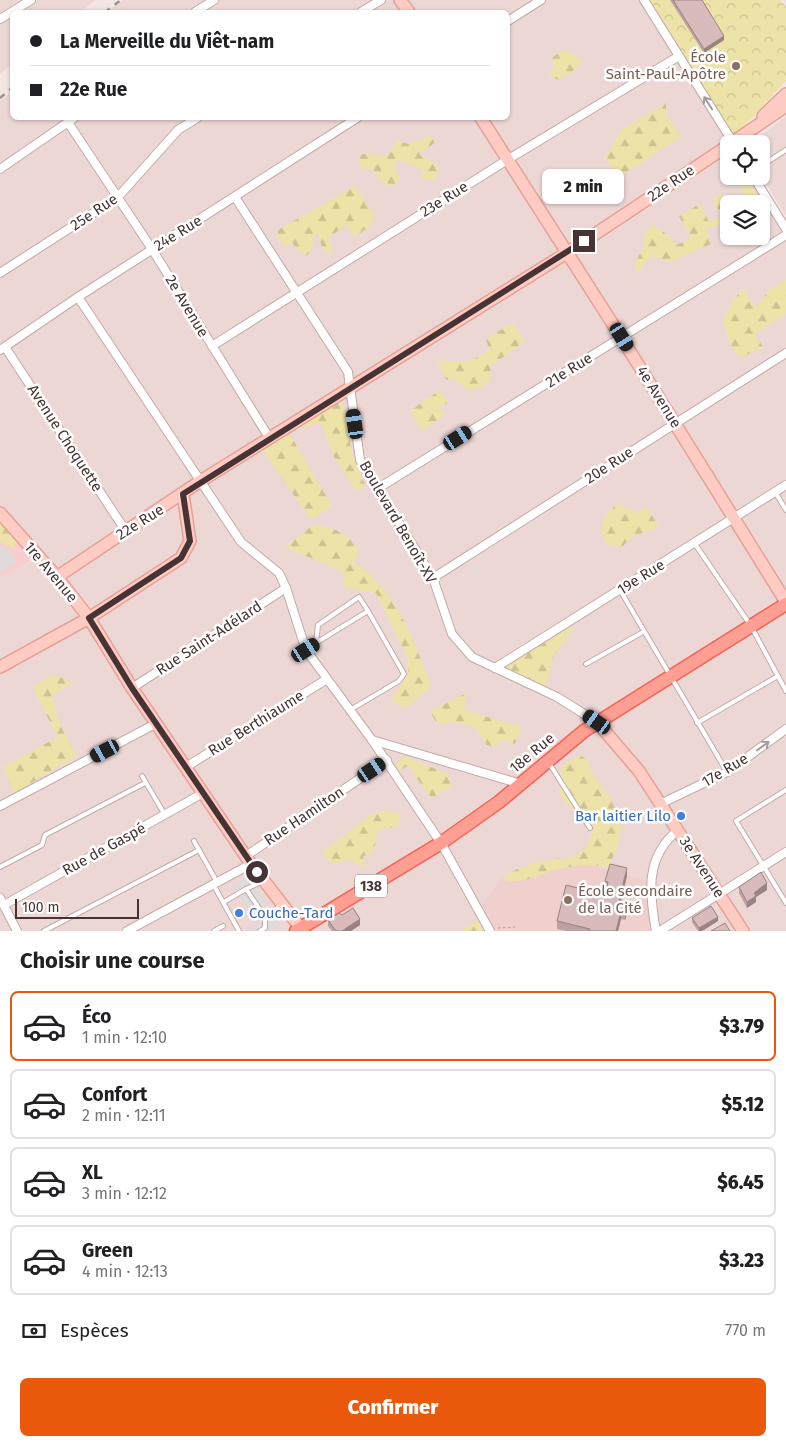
<!DOCTYPE html>
<html lang="fr">
<meta charset="utf-8">
<style>
:root{--surface:#fff;--page:#f6f6f6;--text:#202124;--muted:#757577;--line:#e0e0e0;--accent:#ea580c}
body{margin:0;font-family:"Fira Sans",sans-serif;background:var(--page);color:var(--text);height:100vh;display:flex;flex-direction:column;font-size:19px;white-space:nowrap}
*{box-sizing:border-box;margin:0}
p{font-size:16px;color:var(--muted)}
.icon{flex:none;width:28px;height:28px;fill:none;stroke:currentColor;stroke-width:2;stroke-linecap:round;stroke-linejoin:round}
.map{position:relative;height:931px;overflow:hidden}
.panel{display:flex;flex-direction:column;background:var(--surface);flex:1}
.panel>*{flex:none}
.banner{position:absolute;left:10px;top:10px;width:500px;height:110px;border-radius:8px;box-shadow:0 1px 4px #0004;display:grid;align-content:center;height:110px;padding:0 20px;background:var(--surface)}
.controls{position:absolute;left:720px;top:135px;display:grid;gap:10px}
.controls a{display:grid;place-items:center;width:50px;height:50px;border-radius:8px;background:var(--surface);box-shadow:0 1px 4px #0004;font-size:25px}
.scale{position:absolute;left:15px;bottom:12px;width:124px;box-sizing:border-box;padding-left:5px;border:2px solid #473333;border-top:0;font-size:14px;line-height:18px;white-space:nowrap;color:#473333;-webkit-text-stroke:4px #fff;paint-order:stroke}
.end{position:absolute;width:22px;height:22px;margin:-11px;border:6px solid #473333;background:#fff;box-shadow:0 0 0 2px #fff}
.from{border-radius:50%}
.bubble{position:absolute;height:35px;border-radius:8px;background:var(--surface);box-shadow:0 1px 4px #0004;font-size:16px;font-weight:800;line-height:35px;text-align:center}
.car{position:absolute;width:15px;height:30px;margin:-15px -8px;border-radius:6px;box-shadow:0 0 4px 1px #0007;background:linear-gradient(#222 24%,#8ab4d8 0 40%,#222 0 76%,#8ab4d8 0 86%,#222 0)}
.banner b{display:flex;align-items:center;gap:18px;height:48px;font-size:19px}
.banner b+b{border-top:1px solid var(--line)}
.banner i{width:12px;height:12px;background:var(--text)}
ul{padding:0;list-style:none}
li{display:flex;align-items:center;gap:15px;height:70px;margin:0 10px 8px;padding:0 10px;border:2px solid var(--line);border-radius:8px}
li div{flex:1}
li b{display:block;font-size:19px}
li em{font-style:normal;font-weight:800}
li.on{border-color:var(--accent)}
li>.icon{width:45px;height:45px;stroke-width:1.5}
h2{padding:0 20px;font-size:22px;line-height:60px}
.pay{display:flex;align-items:center;gap:12px;height:55px;padding:0 20px;font-size:19px}
.pay p{margin-inline-start:auto}
.primary-button{display:flex;gap:10px;margin-top:auto;padding:10px 20px}
.primary-button a{flex:1;height:58px;border-radius:8px;background:var(--accent);color:#fff;font-size:20px;font-weight:800;line-height:58px;text-align:center}
.map>svg:first-child{display:block}
</style>
<div class="map">
<svg width="786" height="931" viewBox="0 0 786 931">
<defs>
<pattern id="forest-firs" width="22" height="20" patternUnits="userSpaceOnUse" patternTransform="scale(1.25)"><rect width="22" height="20" fill="#ede3a8"/><path d="M5 1l3.5 6h-7zM16 11l3.5 6h-7z" fill="#cdc391"/></pattern>
<pattern id="park-crowns" width="20" height="18" patternUnits="userSpaceOnUse" patternTransform="scale(1.25)"><rect width="20" height="18" fill="#ede3a8"/><path d="M2 6a3 3 0 1 1 6 0M12 15a3 3 0 1 1 6 0" fill="none" stroke="#cdc391"/></pattern>
</defs>
<rect width="100%" height="100%" fill="#f4e5e4"/>
<!-- residential -->
<g fill="#edd7d5" fill-rule="evenodd">
<polygon points="0,0 96,0 80,12 12,12 12,64 0,74"/>
<path d="M123,0H644L734,144H729V176H753L786,229V931H0V578L39,556L0,513V101L12,91V118H508V12H107ZM729,204H761V236H729Z"/>
<polygon points="786,116 786,216 761,176 761,144 751,144"/>
</g>
<!-- commercial -->
<polygon fill="#f9cccd" points="0,513 39,556 0,578"/>
<!-- education -->
<polygon fill="#efd0cc" points="566,864 593,866 652,882 656,931 490,931 479,909 501,878"/>
<!-- forest -->
<g fill="url(#forest-firs)">
<polygon points="563,49 583,61 570,74 558,80 549,75 554,68 552,58"/>
<polygon points="666,103 666,114 681,137 619,177 605,158 621,130"/>
<path d="M430,136L436,142L419,154L437,164L438,171L434,180L421,179L423,170L399,160L396,162L395,167L400,178L394,187C383,185 379,179 373,170L360,168V155L368,153L382,157L390,153L397,140L408,144Z"/>
<polygon points="743,176 770,212 761,216 761,204 743,204 744,197 739,182"/>
<polygon points="355,186 375,217 370,226 355,237 346,225 328,238 332,247 330,254 322,248 318,233 314,237 314,243 307,256 296,249 292,242 286,247 278,239 278,230"/>
<polygon points="721,193 733,204 729,204 729,225 725,222 706,230 711,244 670,262 651,256 637,273 634,265 643,248 645,231 653,225 671,237 676,245 691,238 679,216 700,204 709,222 721,216 713,199"/>
<path d="M786,280V314L755,334L763,347L740,358C731,349 724,330 723,317C732,308 732,296 744,290L756,308L769,290Z"/>
<path d="M512,323L525,341L491,366L489,382L476,390L466,389L455,379L447,380L437,364L446,360C463,365 476,360 489,350L486,339Z"/>
<polygon points="440,390 448,402 439,407 445,415 422,431 410,411"/>
<path d="M331,404H341C353,416 348,433 351,449C354,462 360,474 366,486L356,491L334,457L321,423L299,428L298,422Z"/>
<polygon points="288,431 332,506 311,520 262,449"/>
<path d="M617,504L638,513L646,506L659,527L632,537L621,548L606,544C596,527 604,515 617,504Z"/>
<polygon points="0,523 17,542 14,549 0,542"/>
<path d="M313,525C335,528 344,531 359,549L354,563C398,590 412,639 431,684L429,689L405,708L391,700L408,675V658L376,593L345,588L342,571L285,547Z"/>
<polygon points="565,627 572,627 571,632 554,655 545,691 505,667 514,658"/>
<polygon points="55,674 73,684 52,695 60,725 77,756 14,793 3,767 58,737 32,687"/>
<polygon points="467,693 464,710 522,727 515,744 501,740 496,747 487,745 474,726 453,722 437,724 430,711"/>
<path d="M580,755L589,761L590,770L608,795L622,821L618,845L609,867C590,864 572,865 554,870C538,875 521,885 504,880L505,875C520,867 536,862 553,859C558,858 563,859 568,858C590,854 594,831 595,812L569,807L559,794L561,766Z"/>
<polygon points="404,756 448,774 451,787 431,798 408,766 396,772 397,764"/>
<polygon points="386,810 401,814 397,827 378,830 373,854 363,856 365,869 348,859 333,865 322,852 369,816"/>
<polygon points="480,919 481,931 461,931"/>
</g>
<!-- park -->
<polygon fill="url(#park-crowns)" points="646,0 780,0 786,7 786,81 735,136 733,142"/>
<!-- parking -->
<g fill="#e1dada">
<polygon points="0,545 11,552 17,563 0,573"/>
<polygon points="247,878 275,914 281,926 271,931 246,931 258,922 230,887"/>
</g>
<g fill="none" stroke-linecap="round" stroke-linejoin="round">
<!-- lane casing -->
<g stroke="#c3aaa8" stroke-width="6">
<g id="lane">
<polyline points="761,166 786,150"/>
<polyline points="775,492 786,510"/>
<polyline points="695,544 751,626 786,691"/>
<polyline points="620,590 727,772"/>
<polyline points="316,644 318,625 359,597 368,611"/>
<polyline points="306,649 368,611 404,674 399,681 350,710"/>
<polyline points="586,664 643,632"/>
<polyline points="697,723 778,676"/>
<polyline points="549,763 590,828"/>
<polyline points="142,776 165,815"/>
<polyline points="786,790 736,821 786,903"/>
<polyline points="194,841 217,882"/>
<polyline points="0,867 42,845 45,835 145,783"/>
<polyline points="261,882 246,889 265,917 282,905"/>
<polyline points="213,884 239,931"/>
<polyline points="224,902 246,889"/>
<polyline points="44,931 199,850"/>
<polyline points="214,931 223,926"/>
<polyline points="260,931 265,928 265,917"/>
</g>
</g>
<!-- street casing -->
<g stroke="#c3aaa8" stroke-width="10">
<g id="street">
<polyline points="644,0 734,144"/>
<polyline points="195,12 214,0"/>
<polyline points="361,12 381,0"/>
<polyline points="0,19 31,0"/>
<polyline points="508,21 541,0"/>
<polyline points="69,124 152,249 270,439"/>
<polyline points="0,169 74,118"/>
<polyline points="753,176 786,229"/>
<polyline points="235,197 348,372 360,460 433,578 452,634 472,657 557,697 597,722"/>
<polyline points="0,273 118,197 178,130 197,118"/>
<polyline points="78,297 241,542 279,573 286,588 306,650 372,740 521,784"/>
<polyline points="212,346 507,160 679,56"/>
<polyline points="5,347 125,530"/>
<polyline points="0,350 78,297 357,118"/>
<polyline points="377,489 786,235"/>
<polyline points="433,578 786,353"/>
<polyline points="495,668 786,485"/>
<polyline points="132,688 286,588"/>
<polyline points="372,740 441,843 490,931"/>
<polyline points="186,767 327,679"/>
<polyline points="660,804 727,772 786,729"/>
<polyline points="0,806 157,723"/>
<polyline points="246,856 387,760"/>
<polyline points="0,898 17,931"/>
<polyline points="4,905 203,793"/>
<polyline points="127,931 251,864"/>
<path d="M656,931C649,892 645,857 678,830"/>
<polyline points="660,931 786,852"/>
</g>
</g>
<!-- secondary casing -->
<g stroke="#e6a196" stroke-width="14">
<g id="secondary">
<polyline points="400,0 409,12"/>
<polyline points="763,116 786,94"/>
<polyline points="481,118 621,337 786,602"/>
<polyline points="730,144 786,106"/>
<polyline points="0,513 57,577 89,618 132,688 251,864 303,931"/>
<polyline points="57,577 199,482 568,252 729,145"/>
<polyline points="0,667 89,618 181,558 190,541 183,494"/>
<polyline points="597,722 639,771 743,931"/>
</g>
</g>
<!-- primary casing -->
<g stroke="#f16455" stroke-width="15">
<polyline id="primary" points="296,931 441,843 499,802 584,731 786,604"/>
</g>
<!-- path -->
<polyline stroke="#c49795" stroke-width="1" stroke-dasharray="2.5 2.5" stroke-linecap="butt" points="498,928 515,927"/>
<!-- lane -->
<use href="#lane" stroke="#fff" stroke-width="4"/>
<!-- street -->
<use href="#street" stroke="#fff" stroke-width="8"/>
<!-- secondary -->
<use href="#secondary" stroke="#ffccc3" stroke-width="11"/>
<!-- primary -->
<use href="#primary" stroke="#ff9e92" stroke-width="12"/>
<!-- rail -->
<g stroke="#959595" stroke-width="2.5" stroke-dasharray="6 6" stroke-linecap="butt">
<polyline points="105,12 121,0"/>
<polyline points="0,98 12,88"/>
</g>
</g>
<!-- wall -->
<g fill="#bba1a1">
<polygon points="670,0 702,0 724,40 704,53"/>
<polygon points="627,876 621,901 628,911 625,920 621,919 618,931 566,931 557,929 557,921 605,895 606,889 605,889 605,881"/>
<polygon points="739,887 767,890 756,897 756,902 747,908 739,893"/>
<polygon points="342,915 360,925 351,931 332,931 328,926 328,920"/>
<polygon points="692,918 718,921 702,931 698,931 692,922"/>
</g>
<!-- shaded-wall -->
<g fill="#998383">
<polygon points="724,36 724,40 704,53 704,49"/>
<polygon points="627,868 627,876 619,908 619,900"/>
<polygon points="767,883 767,890 756,897 756,902 747,908 747,902 754,893"/>
<polygon points="628,903 628,911 625,920 625,912"/>
<polygon points="621,911 621,919 618,931 616,931"/>
<polygon points="718,917 718,921 702,931 699,931 699,928"/>
<polygon points="360,919 360,925 351,931 342,931"/>
</g>
<!-- building -->
<g fill="#dabbbb" stroke="#998383">
<polygon points="673,0 702,0 724,36 704,49"/>
<polygon points="610,864 627,868 619,900 628,903 625,912 621,911 616,931 589,931 590,929 557,921 566,885 605,895 608,882 605,881"/>
<polygon points="761,872 767,883 754,893 756,896 747,902 739,887"/>
<polygon points="711,906 718,917 699,928 692,918"/>
<polygon points="353,908 360,919 342,931 336,931 328,920 339,913 342,915"/>
<polygon points="725,923 730,931 711,931"/>
</g>
<!-- one-way arrows -->
<defs><path id="oneway-shaft" d="M-6 0H5M1.5-3L5.5 0L1.5 3" fill="none" stroke-width="1.6" stroke-linecap="round" stroke-linejoin="round" transform="scale(1.25)"/></defs>
<g stroke="#a39999">
<use href="#oneway-shaft" transform="translate(708 103) rotate(-123)"/>
<use href="#oneway-shaft" transform="translate(763 746) rotate(-36)"/>
</g>
<g fill="none" stroke-linecap="round" stroke-linejoin="round">
<!-- route -->
<polyline stroke="#473333" stroke-width="6" points="257,872 132,688 89,618 181,558 190,541 183,494 584,241"/>
</g>
<!-- markers -->
<g fill="#8d6e63" stroke="#fff" stroke-width="2">
<circle cx="736" cy="66" r="5"/>
<circle cx="568" cy="900" r="5"/>
</g>
<g fill="#3f7fe0" stroke="#fff" stroke-width="2">
<circle cx="681" cy="816" r="5"/>
<circle cx="239" cy="913" r="5"/>
</g>
<g text-anchor="middle" dominant-baseline="central" stroke-width="5" stroke-linejoin="round" paint-order="stroke">
<!-- shield labels -->
<rect fill="#fff" stroke="#7e7070" stroke-width="1" x="355" y="874.5" width="32" height="23" rx="4"/>
<g font-size="14" font-weight="bold" fill="#473333">
<text x="371" y="886">138</text>
</g>
<!-- education labels -->
<g font-size="15" fill="#785e54" stroke="#fff" text-anchor="end">
<text x="726" y="57">École<tspan x="726" dy="17">Saint-Paul-Apôtre</tspan></text>
<text x="578" y="891" text-anchor="start">École secondaire<tspan x="578" dy="17">de la Cité</tspan></text>
</g>
<!-- street labels -->
<g font-size="15" fill="#473333" stroke="#fff">
<text transform="translate(671 183) rotate(-34)">22e Rue</text>
<text transform="translate(444 199) rotate(-32)">23e Rue</text>
<text transform="translate(94 212) rotate(-34)">25e Rue</text>
<text transform="translate(178 233) rotate(-32)">24e Rue</text>
<text transform="translate(187 306) rotate(59)">2e Avenue</text>
<text transform="translate(569 370) rotate(-32)">21e Rue</text>
<text transform="translate(659 397) rotate(58)">4e Avenue</text>
<text transform="translate(65 438) rotate(57)">Avenue Choquette</text>
<text transform="translate(609 465) rotate(-33)">20e Rue</text>
<text transform="translate(140 522) rotate(-32)">22e Rue</text>
<text transform="translate(398 522) rotate(60)">Boulevard Benoît-XV</text>
<text transform="translate(51 572) rotate(50)">1re Avenue</text>
<text transform="translate(641 577) rotate(-32)">19e Rue</text>
<text transform="translate(209 638) rotate(-33)">Rue Saint-Adélard</text>
<text transform="translate(256 723) rotate(-32)">Rue Berthiaume</text>
<text transform="translate(532 753) rotate(-40)">18e Rue</text>
<text transform="translate(725 770) rotate(-31)">17e Rue</text>
<text transform="translate(304 816) rotate(-34)">Rue Hamilton</text>
<text transform="translate(104 849) rotate(-29)">Rue de Gaspé</text>
<text transform="translate(702 867) rotate(57)">3e Avenue</text>
</g>
<!-- shop labels -->
<g font-size="15" fill="#366cbe" stroke="#fff" text-anchor="end">
<text x="671" y="816">Bar laitier Lilo</text>
<text x="249" y="913" text-anchor="start">Couche-Tard</text>
</g>
</g>
</svg>
<div class="controls">
<a><svg class="icon" aria-label="locate" viewBox="0 0 24 24"><circle cx="12" cy="12" r="6"/><path d="M12 2v4M12 18v4M2 12h4M18 12h4"/></svg></a>
<a><svg class="icon" aria-label="layers" viewBox="0 0 24 24"><path d="M12 4l9 5-9 5-9-5zM3 14l9 5 9-5"/></svg></a>
</div>
<div class="scale">100 m</div>
<i class="end from" style="left:257px;top:872px"></i>
<i class="end" style="left:584px;top:241px"></i>
<div class="bubble" style="left:542px;top:169px;width:82px">2 min</div>
<i class="car" style="left:622px;top:337px;rotate:148deg"></i>
<i class="car" style="left:355px;top:424px;rotate:352deg"></i>
<i class="car" style="left:458px;top:438px;rotate:58deg"></i>
<i class="car" style="left:306px;top:650px;rotate:58deg"></i>
<i class="car" style="left:597px;top:722px;rotate:305deg"></i>
<i class="car" style="left:105px;top:751px;rotate:242deg"></i>
<i class="car" style="left:372px;top:770px;rotate:56deg"></i>
<div class="banner">
<b><i class="from"></i>La Merveille du Viêt-nam</b>
<b><i></i>22e Rue</b>
</div>
</div>
<section class="panel">
<h2>Choisir une course</h2>
<ul>
<li class="on"><svg class="icon" aria-label="car" viewBox="0 0 24 24"><path d="M5 17H2v-5l4-1 3-4h7l3 4 3 1v5h-3M9 17h6M6 11h13"/><circle cx="7" cy="17" r="2"/><circle cx="17" cy="17" r="2"/></svg><div><b>Éco</b><p>1 min · 12:10</p></div><em>$3.79</em></li>
<li><svg class="icon" aria-label="car" viewBox="0 0 24 24"><path d="M5 17H2v-5l4-1 3-4h7l3 4 3 1v5h-3M9 17h6M6 11h13"/><circle cx="7" cy="17" r="2"/><circle cx="17" cy="17" r="2"/></svg><div><b>Confort</b><p>2 min · 12:11</p></div><em>$5.12</em></li>
<li><svg class="icon" aria-label="car" viewBox="0 0 24 24"><path d="M5 17H2v-5l4-1 3-4h7l3 4 3 1v5h-3M9 17h6M6 11h13"/><circle cx="7" cy="17" r="2"/><circle cx="17" cy="17" r="2"/></svg><div><b>XL</b><p>3 min · 12:12</p></div><em>$6.45</em></li>
<li><svg class="icon" aria-label="car" viewBox="0 0 24 24"><path d="M5 17H2v-5l4-1 3-4h7l3 4 3 1v5h-3M9 17h6M6 11h13"/><circle cx="7" cy="17" r="2"/><circle cx="17" cy="17" r="2"/></svg><div><b>Green</b><p>4 min · 12:13</p></div><em>$3.23</em></li>
</ul>
<div class="pay"><svg class="icon" aria-label="cash" viewBox="0 0 24 24"><path d="M3 7h18v10H3z"/><circle cx="12" cy="12" r="2"/></svg>Espèces<p>770 m</p></div>
<div class="primary-button"><a>Confirmer</a></div>
</section>
